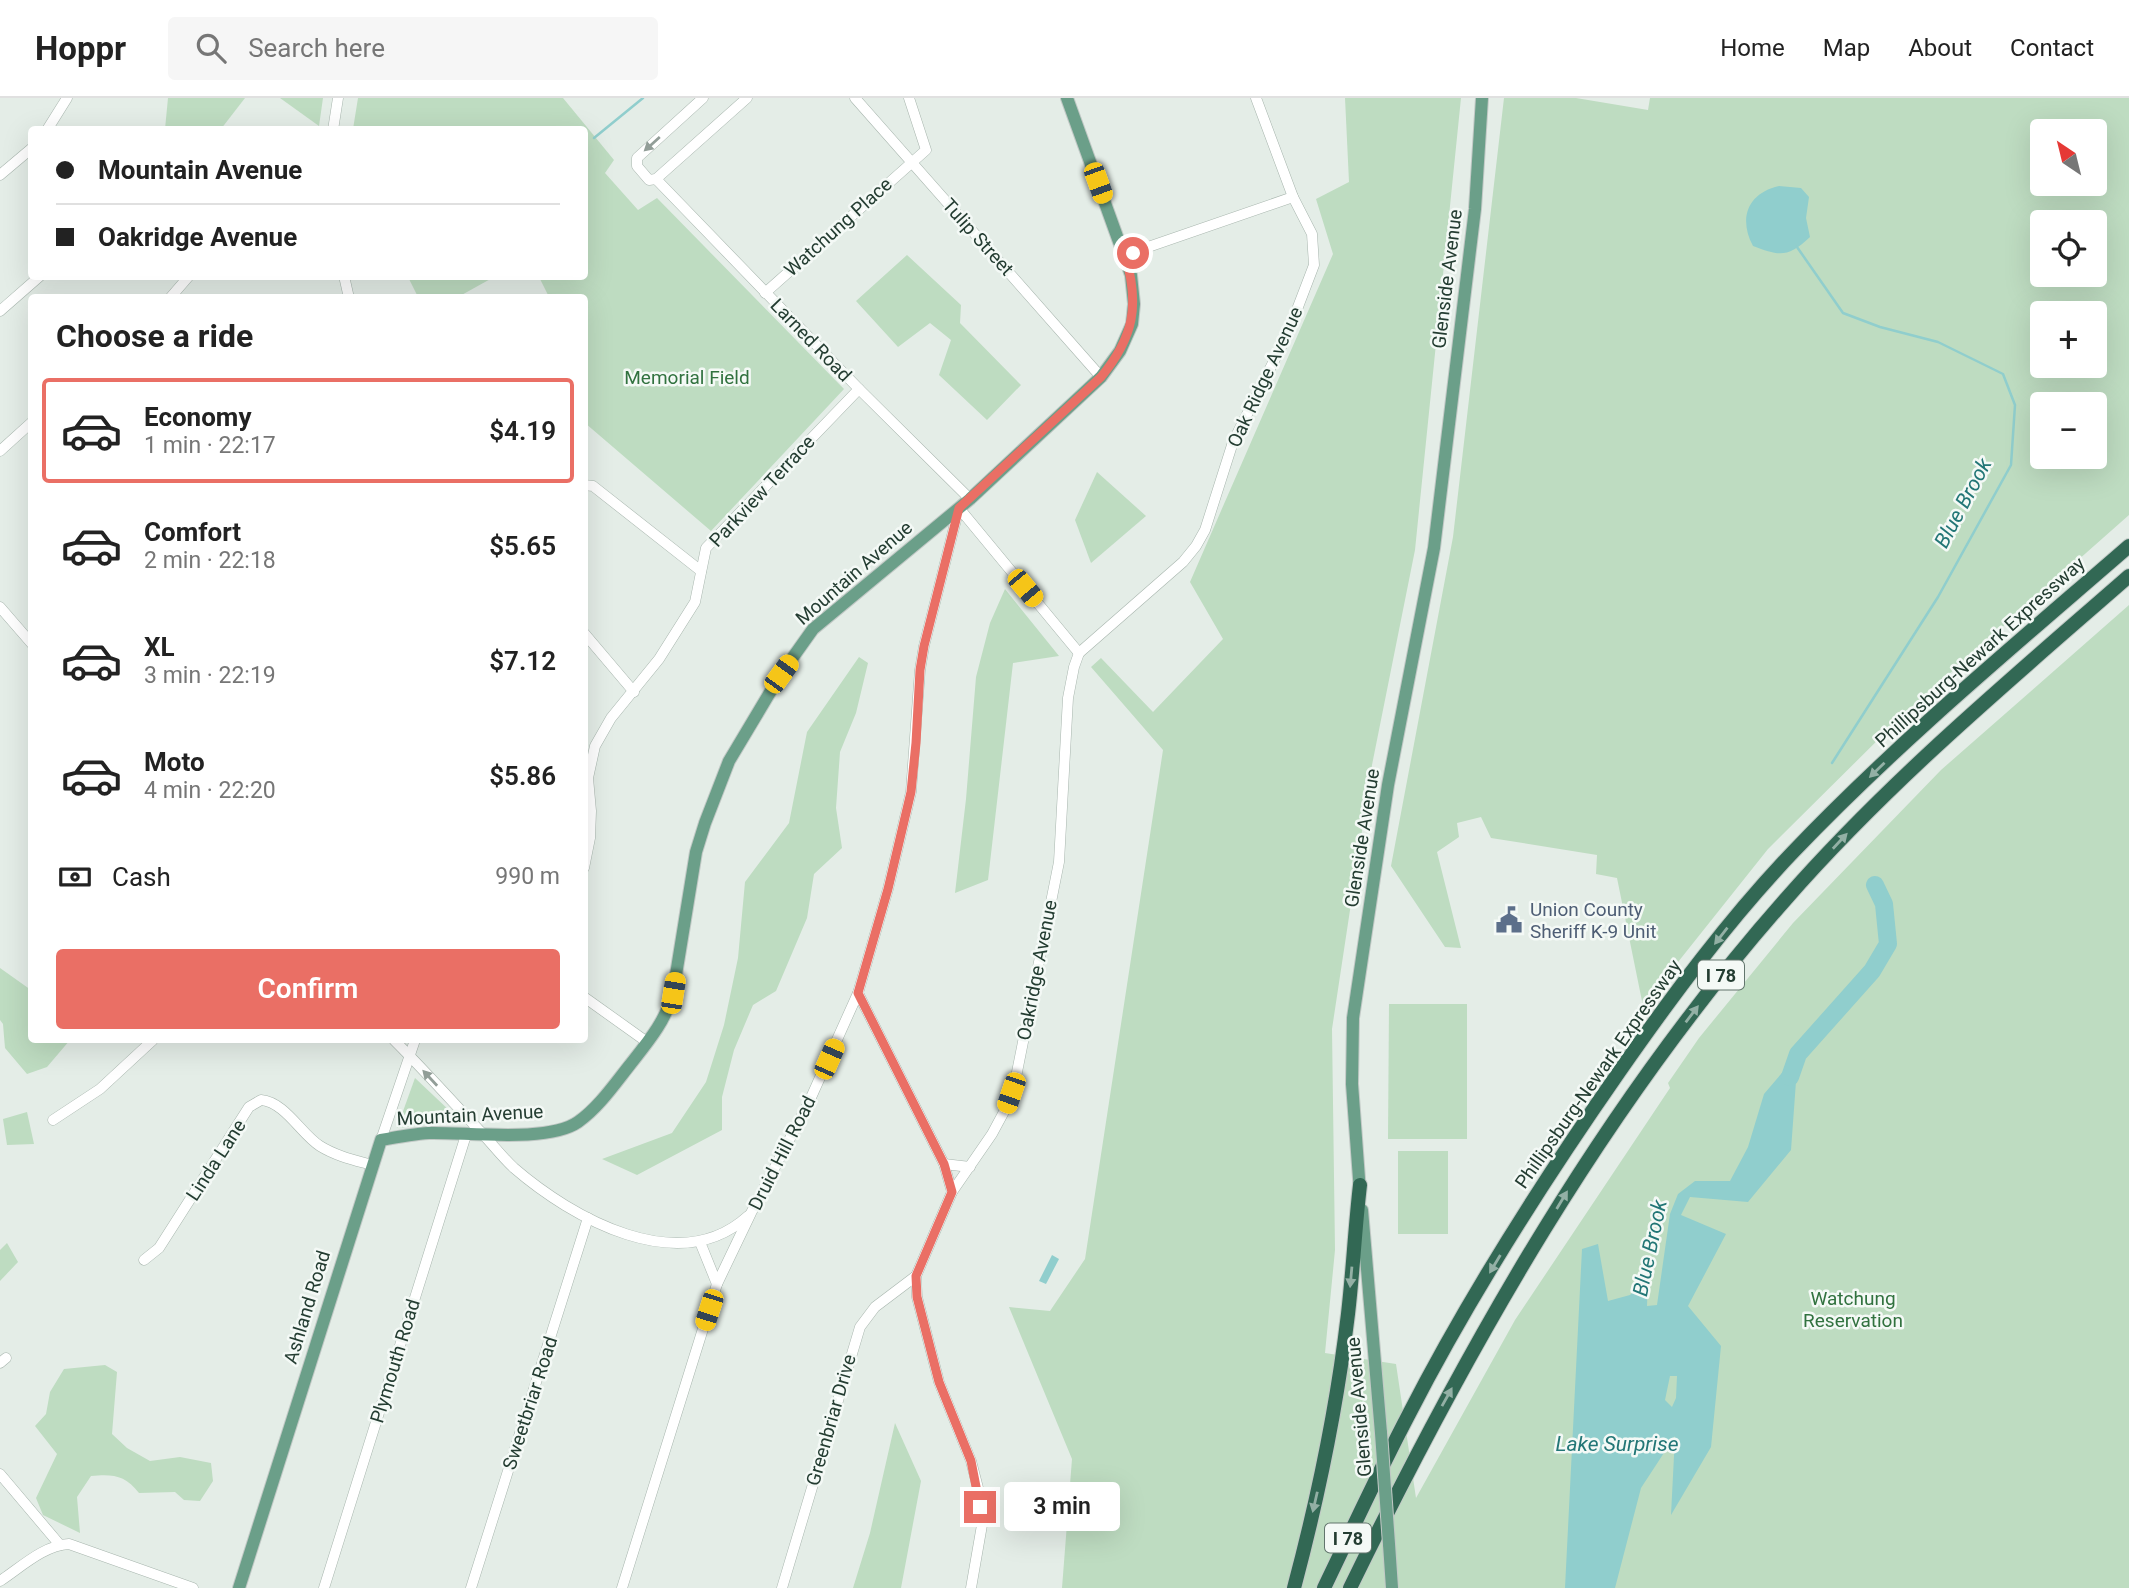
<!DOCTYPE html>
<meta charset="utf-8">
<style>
:root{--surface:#fff;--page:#f6f6f6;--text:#222;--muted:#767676;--line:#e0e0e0;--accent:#ea6f65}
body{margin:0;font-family:Roboto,sans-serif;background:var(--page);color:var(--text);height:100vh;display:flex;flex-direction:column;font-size:26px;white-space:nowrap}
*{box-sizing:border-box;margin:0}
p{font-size:23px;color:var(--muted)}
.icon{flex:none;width:38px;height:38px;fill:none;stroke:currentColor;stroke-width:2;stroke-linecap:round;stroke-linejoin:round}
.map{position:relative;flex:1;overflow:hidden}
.drawer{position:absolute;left:28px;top:196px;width:560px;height:749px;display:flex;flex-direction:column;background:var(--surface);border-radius:7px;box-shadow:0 7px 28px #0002}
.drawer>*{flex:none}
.hud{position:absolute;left:28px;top:28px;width:560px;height:154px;border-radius:7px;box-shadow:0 7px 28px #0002;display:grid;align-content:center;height:154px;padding:0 28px;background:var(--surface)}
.needle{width:46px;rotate:325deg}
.fabs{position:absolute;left:2030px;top:21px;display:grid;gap:14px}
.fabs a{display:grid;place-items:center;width:77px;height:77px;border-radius:7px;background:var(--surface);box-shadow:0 7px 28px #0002;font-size:35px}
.end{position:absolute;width:32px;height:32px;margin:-16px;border:9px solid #ea6f65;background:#fff;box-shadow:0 0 0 4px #fff}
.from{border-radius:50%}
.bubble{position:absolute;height:49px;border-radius:7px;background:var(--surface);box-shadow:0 7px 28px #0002;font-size:23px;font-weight:600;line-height:49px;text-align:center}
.car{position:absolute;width:21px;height:42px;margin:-21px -10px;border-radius:9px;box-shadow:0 0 5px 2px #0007;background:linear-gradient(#f5c518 24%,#345 0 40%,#f5c518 0 76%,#345 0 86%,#f5c518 0)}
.hud b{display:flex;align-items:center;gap:24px;height:66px;font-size:26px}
.hud b+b{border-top:2px solid var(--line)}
.hud i{width:18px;height:18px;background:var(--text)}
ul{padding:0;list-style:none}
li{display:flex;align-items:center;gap:21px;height:105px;margin:0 14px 10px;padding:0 14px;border:4px solid transparent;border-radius:7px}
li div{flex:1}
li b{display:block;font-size:26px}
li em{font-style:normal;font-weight:600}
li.current{border-color:var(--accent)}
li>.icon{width:63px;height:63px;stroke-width:1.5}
h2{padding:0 28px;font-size:32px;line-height:84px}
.pay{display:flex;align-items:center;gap:18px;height:77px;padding:0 28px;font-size:26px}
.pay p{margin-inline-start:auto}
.action{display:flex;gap:14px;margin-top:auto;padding:14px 28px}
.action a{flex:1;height:80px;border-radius:7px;background:var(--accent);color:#fff;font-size:28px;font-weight:600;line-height:80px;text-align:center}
header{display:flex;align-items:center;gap:42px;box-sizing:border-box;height:98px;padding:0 35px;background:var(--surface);border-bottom:2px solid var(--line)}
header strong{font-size:33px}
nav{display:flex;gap:38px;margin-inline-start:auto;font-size:24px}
.search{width:490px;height:63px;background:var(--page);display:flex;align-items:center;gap:18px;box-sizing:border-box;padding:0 24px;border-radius:7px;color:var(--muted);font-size:26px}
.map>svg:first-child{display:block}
</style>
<header>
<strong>Hoppr</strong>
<div class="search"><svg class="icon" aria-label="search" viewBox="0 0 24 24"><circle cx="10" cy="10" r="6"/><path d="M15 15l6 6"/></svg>Search here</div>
<nav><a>Home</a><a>Map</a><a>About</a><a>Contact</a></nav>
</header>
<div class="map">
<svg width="2129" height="1490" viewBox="0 0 2129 1490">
<rect width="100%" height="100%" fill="#e4ede7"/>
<!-- green -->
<g fill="#bedcc1" fill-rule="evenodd">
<polygon points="168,0 245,0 221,31 165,31"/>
<polygon points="280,0 323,0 319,28"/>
<polygon points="358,0 563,0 614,62 605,75 638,112 657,100 844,291 711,433 585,325 584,200 549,199 539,179 584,178 584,32 353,31"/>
<polygon points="1345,0 1461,0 1415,452 1372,667 1332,931 1335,1152 1325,1255 1396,1266 1416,1400 1515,1222 1670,990 1668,985 1699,940 1793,825 1941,672 2129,507 2129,1490 1062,1490 1072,1361 1009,1209 1050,1213 1085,1161 1163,652 1091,569 1101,560 1153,614 1223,541 1190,484 1333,156 1316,101 1349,84"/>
<path d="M1504,0H1576L1648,12L1650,0H2129V417L1905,615L1768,751L1643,908L1617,780L1596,776L1597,757L1491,740L1481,719L1457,725L1459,739L1437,754L1461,850L1445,849L1391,768L1453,439ZM2042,33H2095V86H2042ZM2042,124H2095V177H2042ZM2042,215H2095V268H2042ZM2042,306H2095V359H2042Z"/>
<polygon points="907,157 961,207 960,225 1021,287 987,322 939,277 951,242 930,225 898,249 856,203"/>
<polygon points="408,179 494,179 458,199 418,199"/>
<polygon points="1097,374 1146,418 1091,465 1075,422"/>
<polygon points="1005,491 1059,558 1013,565 988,782 955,795 966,701 976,579 990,525"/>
<polygon points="859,559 868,565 856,615 840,654 836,710 842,750 814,776 807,820 776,893 753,907 734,952 722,999 722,1032 637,1077 602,1061 672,1035 706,984 724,927 738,860 745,784 789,725 807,634"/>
<polygon points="0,870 31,892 32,942 70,942 47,969 27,976 5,950 3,926 0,922"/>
<polygon points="1389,906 1467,906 1467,1041 1388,1041"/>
<polygon points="415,980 452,1015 444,1025 397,1030"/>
<polygon points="27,1014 34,1046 7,1047 3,1021"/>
<rect x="1398" y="1053" width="50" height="83"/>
<polygon points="7,1145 18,1164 0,1183 0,1152"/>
<path d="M105,1267L117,1274L112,1336L127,1350L150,1363L180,1359L211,1365L213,1383L200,1403L184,1402L175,1394L139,1395C125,1377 113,1376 91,1378L77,1399L80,1435L43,1417L36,1400L57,1356L35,1328L46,1316L50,1294L64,1271Z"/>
<polygon points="895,1325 921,1383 901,1490 853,1490 870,1435"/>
</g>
<!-- water -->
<g fill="#90cecd" fill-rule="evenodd">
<path d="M1779,88L1801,90L1809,99L1806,120L1810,139C1788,160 1779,158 1753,148C1738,120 1748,95 1779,88Z"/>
<path d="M1798,956L1791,1052L1748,1104L1690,1099L1681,1117L1726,1136L1688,1208L1721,1248L1711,1349L1671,1417L1675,1338L1641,1390L1615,1490H1565L1582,1151L1598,1146L1608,1203L1630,1197L1648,1179L1647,1208L1657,1207L1670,1116L1678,1096L1695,1083H1730L1748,1049L1764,996ZM1670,1278H1677L1676,1300L1672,1309L1665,1302Z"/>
<polygon points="1052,1157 1059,1161 1046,1186 1039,1183"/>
</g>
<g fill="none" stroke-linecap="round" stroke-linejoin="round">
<!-- stream -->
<g stroke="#90cecd" stroke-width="2.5">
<polyline points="594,40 643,0"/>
<polyline points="1797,149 1843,215 1880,229 1938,244 2003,276 2015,307 2011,367 1938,499 1832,665"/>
</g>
<!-- river -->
<polyline stroke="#90cecd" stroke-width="18" points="1790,979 1798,956 1872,873 1888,846 1884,806 1875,787"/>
<!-- minor casing -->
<g stroke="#a7b5ad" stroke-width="11">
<g id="minor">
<polyline points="703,0 637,60 637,68 649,82 656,81 747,0"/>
<polyline points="855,0 1101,279"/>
<polyline points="47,32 67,0"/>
<polyline points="333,32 338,0"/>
<polyline points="0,77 32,50"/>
<polyline points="656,81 859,291 970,401"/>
<polyline points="1125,157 1293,99"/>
<polyline points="344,178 349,200"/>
<polyline points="765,195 926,52 909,0"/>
<polyline points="170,200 189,178"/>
<polyline points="0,213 40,178"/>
<polyline points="0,353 32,324"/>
<polyline points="584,387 593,388 701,473"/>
<polyline points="959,410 1079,555"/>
<polyline points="0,509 32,546"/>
<polyline points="584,535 634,594"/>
<polyline points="584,770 590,740 591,713 588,680 595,648 611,620 659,561 695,504 706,450 859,291"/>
<polyline points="858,895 944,1066 952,1094"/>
<polyline points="584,899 647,944"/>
<path d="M394,942C423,971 450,1001 478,1031C490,1043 501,1058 514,1070C572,1120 679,1181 748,1118"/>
<polyline points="53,1022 100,991 153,942"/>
<polyline points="381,1042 415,942"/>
<polyline points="944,1066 970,1069"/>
<polyline points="700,1144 717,1186"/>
<path d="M144,1162L159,1150L249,1009L261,1002C285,1004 301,1036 320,1048C336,1058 354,1062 372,1067"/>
<polyline points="0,1265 6,1260"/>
<polyline points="0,1376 60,1447"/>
<path d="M0,1483C20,1470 44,1447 69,1446L193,1490"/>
<polyline points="324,1490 466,1037"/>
<polyline points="471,1490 588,1120"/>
<polyline points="622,1490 717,1186 751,1115 809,1004 858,895 888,791 911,694 920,572 924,548 959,410"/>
<polyline points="782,1490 860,1229 875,1209 916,1178"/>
<polyline points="971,1490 982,1427 978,1390 971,1363 939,1284 917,1199 916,1178 952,1094 992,1036 1006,1010 1016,979 1059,764 1068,600 1074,569 1079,555 1183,464 1196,448 1205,432 1233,344 1288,235 1314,167 1312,136 1293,99 1256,0"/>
</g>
</g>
<!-- major casing -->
<g stroke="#c2c9c6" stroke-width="14">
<g id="major">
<polyline points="1360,1094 1352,986 1353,920 1388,687 1434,450 1475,111 1482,0"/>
<polyline points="1362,1112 1381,1335"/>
<polyline points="1389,1446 1392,1490"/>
<path d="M239,1490L381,1042C397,1039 413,1036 429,1035C466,1034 548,1045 578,1024C598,1010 614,987 629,968C647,945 666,923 673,895L696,754L705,725L729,663L781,576L813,531L970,401L1101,279L1120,253L1132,226L1134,206L1131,177L1067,0"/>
</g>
</g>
<!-- highway casing -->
<g stroke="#c2c9c6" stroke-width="16">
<g id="highway">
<path d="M1294,1490C1318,1400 1337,1308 1348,1216C1353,1173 1355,1130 1360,1087"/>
<path d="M1324,1490C1352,1432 1379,1373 1409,1316C1470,1197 1543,1083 1619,974C1672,898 1729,821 1793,754C1898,644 2015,547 2129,448"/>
<path d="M1350,1490C1469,1246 1604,1007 1785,802C1889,683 2010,582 2129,478"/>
</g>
</g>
<!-- minor -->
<use href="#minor" stroke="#fff" stroke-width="10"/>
<!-- major -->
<use href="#major" stroke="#6b9f89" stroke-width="12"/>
<!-- highway -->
<use href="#highway" stroke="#326854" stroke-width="14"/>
<!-- major-bridge casing -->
<g stroke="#c2c9c6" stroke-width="14" stroke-linecap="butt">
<polyline id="major-bridge" points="1381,1335 1389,1446"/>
</g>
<!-- major-bridge -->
<use href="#major-bridge" stroke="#6b9f89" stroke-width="12"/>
</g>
<!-- one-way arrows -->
<defs><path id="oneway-solid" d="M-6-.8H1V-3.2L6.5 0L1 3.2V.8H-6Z" transform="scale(1.75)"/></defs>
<g fill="#929e98">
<use href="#oneway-solid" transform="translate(652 46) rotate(138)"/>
<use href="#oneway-solid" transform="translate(430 980) rotate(-133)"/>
</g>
<g fill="#93b0a5">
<use href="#oneway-solid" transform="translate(1877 672) rotate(136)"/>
<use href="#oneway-solid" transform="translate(1840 743) rotate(-47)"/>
<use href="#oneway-solid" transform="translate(1721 838) rotate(128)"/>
<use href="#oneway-solid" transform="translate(1692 916) rotate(-53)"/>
<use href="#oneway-solid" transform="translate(1562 1102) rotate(-59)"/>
<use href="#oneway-solid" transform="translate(1495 1166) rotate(121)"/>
<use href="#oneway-solid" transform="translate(1351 1179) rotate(95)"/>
<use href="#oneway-solid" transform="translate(1447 1299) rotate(-61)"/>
<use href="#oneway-solid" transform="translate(1315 1404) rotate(103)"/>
</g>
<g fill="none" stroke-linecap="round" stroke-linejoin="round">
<!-- route -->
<path stroke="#ea6f65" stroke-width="9" d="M980,1409L971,1363L939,1284L917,1199L916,1178L952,1094L944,1066L858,895L888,791L911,694L916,645L920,572L924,548L959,410L1101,279C1134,239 1140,207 1125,157L1133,155"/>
</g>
<!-- icons -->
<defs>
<g id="civic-bare" transform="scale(2.1)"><path d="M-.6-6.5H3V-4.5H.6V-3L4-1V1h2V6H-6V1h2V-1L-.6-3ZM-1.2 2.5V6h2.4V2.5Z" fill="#5c6f8a" stroke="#f4f9f6" stroke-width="2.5" paint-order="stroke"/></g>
</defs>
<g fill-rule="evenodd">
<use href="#civic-bare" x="1509" y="822"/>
</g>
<g text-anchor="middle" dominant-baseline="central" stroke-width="5" stroke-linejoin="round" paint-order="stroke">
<!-- shield labels -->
<g fill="#f4f9f6" stroke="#62756d" stroke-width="2">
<rect x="1698" y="862.5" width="46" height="29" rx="5"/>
<rect x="1325" y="1425.5" width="46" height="29" rx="5"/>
</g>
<g font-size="18" font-weight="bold" fill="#243d32">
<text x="1721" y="877">I 78</text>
<text x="1348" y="1440">I 78</text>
</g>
<!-- street labels -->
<g font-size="19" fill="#243d32" stroke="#f4f9f6">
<text transform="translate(838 129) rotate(-42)">Watchung Place</text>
<text transform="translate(978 139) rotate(48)">Tulip Street</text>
<text transform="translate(1447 181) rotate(-83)">Glenside Avenue</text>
<text transform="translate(811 242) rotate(46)">Larned Road</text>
<text transform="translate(1265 279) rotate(-65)">Oak Ridge Avenue</text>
<text transform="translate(762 393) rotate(-47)">Parkview Terrace</text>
<text transform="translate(854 475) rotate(-41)">Mountain Avenue</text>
<text transform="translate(1980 554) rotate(-42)">Phillipsburg-Newark Expressway</text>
<text transform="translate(1362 740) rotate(-81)">Glenside Avenue</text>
<text transform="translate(1037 872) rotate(-79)">Oakridge Avenue</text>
<text transform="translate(1598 976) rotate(-55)">Phillipsburg-Newark Expressway</text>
<text transform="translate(470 1017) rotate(-3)">Mountain Avenue</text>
<text transform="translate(782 1055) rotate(-63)">Druid Hill Road</text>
<text transform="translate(216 1062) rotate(-57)">Linda Lane</text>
<text transform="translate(307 1209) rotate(-73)">Ashland Road</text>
<text transform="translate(395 1263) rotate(-73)">Plymouth Road</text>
<text transform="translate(530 1305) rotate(-72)">Sweetbriar Road</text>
<text transform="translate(1359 1309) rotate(-95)">Glenside Avenue</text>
<text transform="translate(831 1322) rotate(-74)">Greenbriar Drive</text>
</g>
<!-- park labels -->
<g font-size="19" fill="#31723f" stroke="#f4f9f6">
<text x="687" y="279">Memorial Field</text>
<text x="1853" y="1200">Watchung<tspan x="1853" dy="22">Reservation</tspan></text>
</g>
<!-- service labels -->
<g font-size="19" fill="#4e5e75" stroke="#f4f9f6" text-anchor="start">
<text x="1530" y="811">Union County<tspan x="1530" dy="22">Sheriff K-9 Unit</tspan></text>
</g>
<!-- water labels -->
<g font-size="21" font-style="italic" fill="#227676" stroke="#f4f9f6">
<text transform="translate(1963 405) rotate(-62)">Blue Brook</text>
<text transform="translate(1650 1150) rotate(-78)">Blue Brook</text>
<text x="1617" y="1346">Lake Surprise</text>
</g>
</g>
</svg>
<div class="fabs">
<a><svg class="needle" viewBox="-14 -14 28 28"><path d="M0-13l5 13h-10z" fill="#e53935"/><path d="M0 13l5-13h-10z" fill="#767676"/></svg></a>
<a><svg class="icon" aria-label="locate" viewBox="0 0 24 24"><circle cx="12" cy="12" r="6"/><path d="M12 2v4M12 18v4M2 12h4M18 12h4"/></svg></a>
<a>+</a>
<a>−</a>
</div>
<i class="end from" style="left:1133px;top:155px"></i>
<i class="end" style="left:980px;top:1409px"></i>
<div class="bubble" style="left:1004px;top:1384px;width:116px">3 min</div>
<i class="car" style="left:1098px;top:85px;rotate:160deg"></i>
<i class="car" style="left:1025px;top:490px;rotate:140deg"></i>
<i class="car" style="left:781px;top:576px;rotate:36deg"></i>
<i class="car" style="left:673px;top:895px;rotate:9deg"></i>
<i class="car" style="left:829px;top:961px;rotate:24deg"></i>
<i class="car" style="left:1011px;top:995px;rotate:199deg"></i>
<i class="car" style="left:709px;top:1212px;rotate:198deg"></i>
<div class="hud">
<b><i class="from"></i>Mountain Avenue</b>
<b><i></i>Oakridge Avenue</b>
</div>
<section class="drawer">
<h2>Choose a ride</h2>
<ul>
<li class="current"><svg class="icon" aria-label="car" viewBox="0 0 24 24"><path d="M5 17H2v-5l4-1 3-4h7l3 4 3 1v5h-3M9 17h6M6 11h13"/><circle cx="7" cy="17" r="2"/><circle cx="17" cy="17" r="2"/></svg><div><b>Economy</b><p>1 min · 22:17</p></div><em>$4.19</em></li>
<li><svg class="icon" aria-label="car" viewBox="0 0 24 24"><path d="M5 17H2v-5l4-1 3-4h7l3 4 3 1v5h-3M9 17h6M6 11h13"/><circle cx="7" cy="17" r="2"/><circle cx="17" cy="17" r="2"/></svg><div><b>Comfort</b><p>2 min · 22:18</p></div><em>$5.65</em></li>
<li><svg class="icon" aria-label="car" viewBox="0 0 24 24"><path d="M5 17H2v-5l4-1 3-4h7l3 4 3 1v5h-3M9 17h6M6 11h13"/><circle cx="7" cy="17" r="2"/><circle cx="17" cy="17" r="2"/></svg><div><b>XL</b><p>3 min · 22:19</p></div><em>$7.12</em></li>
<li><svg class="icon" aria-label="car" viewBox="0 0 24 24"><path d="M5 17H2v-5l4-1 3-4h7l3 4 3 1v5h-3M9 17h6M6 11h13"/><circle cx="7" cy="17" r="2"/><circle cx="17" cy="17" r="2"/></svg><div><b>Moto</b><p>4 min · 22:20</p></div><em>$5.86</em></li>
</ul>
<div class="pay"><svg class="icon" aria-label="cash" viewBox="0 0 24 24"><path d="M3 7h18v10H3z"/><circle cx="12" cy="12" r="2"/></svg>Cash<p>990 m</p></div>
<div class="action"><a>Confirm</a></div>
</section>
</div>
